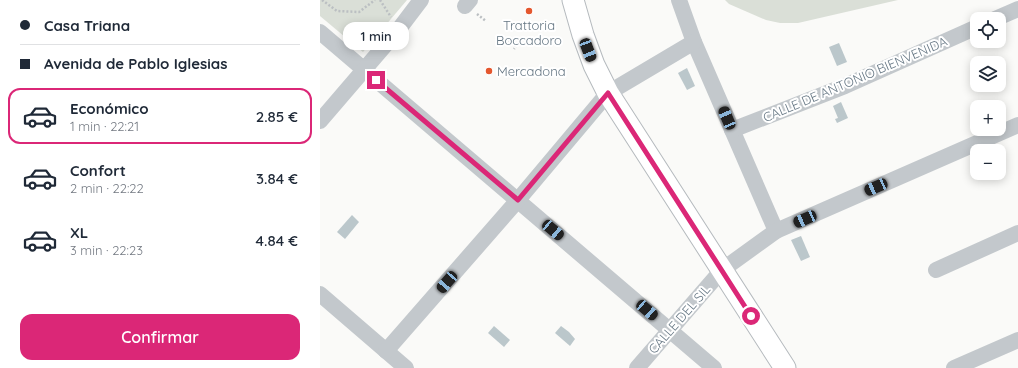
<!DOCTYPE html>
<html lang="es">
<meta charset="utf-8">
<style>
:root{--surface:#fff;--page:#f2f2f3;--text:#1f2937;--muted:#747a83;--line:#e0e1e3;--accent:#db2777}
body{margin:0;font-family:Quicksand,sans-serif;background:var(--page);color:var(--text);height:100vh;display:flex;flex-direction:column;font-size:15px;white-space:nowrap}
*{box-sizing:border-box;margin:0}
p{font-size:13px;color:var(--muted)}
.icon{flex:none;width:22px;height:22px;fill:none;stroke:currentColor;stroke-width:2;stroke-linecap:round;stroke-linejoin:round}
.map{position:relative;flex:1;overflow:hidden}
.panel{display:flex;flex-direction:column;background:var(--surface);width:320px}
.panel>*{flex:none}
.hud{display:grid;align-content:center;height:88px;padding:0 20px;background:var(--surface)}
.tools{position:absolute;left:650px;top:12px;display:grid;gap:8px}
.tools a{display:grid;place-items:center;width:36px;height:36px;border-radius:8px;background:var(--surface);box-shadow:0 2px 10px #0003;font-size:20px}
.end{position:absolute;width:18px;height:18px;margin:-9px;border:5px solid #db2777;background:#fff;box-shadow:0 0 0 2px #fff}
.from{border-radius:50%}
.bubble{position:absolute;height:28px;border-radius:12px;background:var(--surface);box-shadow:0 2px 10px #0003;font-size:13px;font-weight:600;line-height:28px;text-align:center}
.car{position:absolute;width:12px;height:24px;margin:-12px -6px;border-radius:5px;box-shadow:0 0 3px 1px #0007;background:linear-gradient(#222 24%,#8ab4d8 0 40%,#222 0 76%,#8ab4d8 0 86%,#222 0)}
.hud b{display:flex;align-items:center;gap:14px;height:38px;font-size:15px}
.hud b+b{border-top:1px solid var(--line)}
.hud i{width:10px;height:10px;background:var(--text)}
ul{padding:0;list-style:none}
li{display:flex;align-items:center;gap:12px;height:56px;margin:0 8px 6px;padding:0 12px;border:2px solid transparent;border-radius:12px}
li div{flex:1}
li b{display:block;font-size:15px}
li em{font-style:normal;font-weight:600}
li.selected{border-color:var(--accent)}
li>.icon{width:36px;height:36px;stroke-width:1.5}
.action{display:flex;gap:8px;margin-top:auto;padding:8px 20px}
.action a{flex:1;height:46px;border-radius:12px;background:var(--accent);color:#fff;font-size:16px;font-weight:600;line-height:46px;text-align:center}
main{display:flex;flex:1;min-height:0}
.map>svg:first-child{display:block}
</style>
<main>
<section class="panel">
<div class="hud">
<b><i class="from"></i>Casa Triana</b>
<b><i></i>Avenida de Pablo Iglesias</b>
</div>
<ul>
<li class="selected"><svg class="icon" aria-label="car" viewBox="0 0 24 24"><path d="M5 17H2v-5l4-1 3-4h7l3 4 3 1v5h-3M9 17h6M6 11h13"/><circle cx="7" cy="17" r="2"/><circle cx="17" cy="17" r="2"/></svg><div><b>Económico</b><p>1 min · 22:21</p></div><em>2.85 €</em></li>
<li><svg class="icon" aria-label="car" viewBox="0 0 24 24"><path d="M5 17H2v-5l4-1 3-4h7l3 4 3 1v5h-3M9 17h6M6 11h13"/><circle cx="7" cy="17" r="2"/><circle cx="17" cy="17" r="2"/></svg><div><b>Confort</b><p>2 min · 22:22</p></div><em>3.84 €</em></li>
<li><svg class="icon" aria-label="car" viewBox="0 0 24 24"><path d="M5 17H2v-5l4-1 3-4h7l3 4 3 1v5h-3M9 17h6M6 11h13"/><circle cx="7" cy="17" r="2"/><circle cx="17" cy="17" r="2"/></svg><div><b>XL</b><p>3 min · 22:23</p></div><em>4.84 €</em></li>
</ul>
<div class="action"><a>Confirmar</a></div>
</section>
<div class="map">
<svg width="698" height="368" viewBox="0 0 698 368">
<rect width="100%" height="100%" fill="#fafaf8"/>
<!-- green -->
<g fill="#dadfd7">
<polygon points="0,0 87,0 43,52 0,16"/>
<polygon points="405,0 578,0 478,23 460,23 446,20 409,4"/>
</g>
<!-- water -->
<g fill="#bbc7cb">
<polygon points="519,43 527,62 517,66 509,47"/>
<polygon points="367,68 375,86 367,90 358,73"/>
<polygon points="521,102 528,118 517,123 515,119 518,118 513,106"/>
<polygon points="32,215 39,222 25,239 17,232"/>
<polygon points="481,236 490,257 481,261 471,240"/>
<polygon points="174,326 190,340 184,347 168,333"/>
<polygon points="241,326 249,332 255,339 250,346 235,333"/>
</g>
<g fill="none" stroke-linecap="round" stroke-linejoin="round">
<!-- major casing -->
<g stroke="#b5babe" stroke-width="23">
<polyline id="major" points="253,0 263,35 274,65 288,93 465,368"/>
</g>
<!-- path -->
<g stroke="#bbbfc2" stroke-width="2.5" stroke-dasharray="2 2" stroke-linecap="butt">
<polyline points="2,0 17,11 39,12 55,0"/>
<polyline points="60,0 71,17"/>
<polyline points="157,14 166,21"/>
<polyline points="189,40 196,46 194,49"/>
</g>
<!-- minor -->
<g stroke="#c3c8cc" stroke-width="16">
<polyline points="359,0 374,42 456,231"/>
<polyline points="145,6 150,0"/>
<polyline points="675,19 698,9"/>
<polyline points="0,32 394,368"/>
<polyline points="0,121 79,29 101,0"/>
<polyline points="412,130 525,86 657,27"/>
<polyline points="616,270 698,233"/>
<polyline points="0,294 86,368"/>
<polyline points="66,351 198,200 288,93 374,42"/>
<polyline points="317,368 402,270 456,231 698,125"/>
<polyline points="634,368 698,340"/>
</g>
<!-- major -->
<use href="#major" stroke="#fff" stroke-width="21"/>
</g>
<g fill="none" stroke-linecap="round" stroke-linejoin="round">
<!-- route -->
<polyline stroke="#db2777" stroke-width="5" points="56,80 198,200 288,93 431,316"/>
</g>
<!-- markers -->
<g fill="#e4572e" stroke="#fff" stroke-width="1.5">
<circle cx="209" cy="11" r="4"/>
<circle cx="169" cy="71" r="4"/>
</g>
<g text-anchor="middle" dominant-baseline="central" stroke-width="4" stroke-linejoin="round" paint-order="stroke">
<!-- poi labels -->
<g font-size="13" fill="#657683" stroke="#fff">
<text x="209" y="25">Trattoria<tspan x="209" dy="15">Boccadoro</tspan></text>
<text x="177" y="71" text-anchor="start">Mercadona</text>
</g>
<!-- street labels -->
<g font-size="13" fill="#657683" stroke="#fff">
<text transform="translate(535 79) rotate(-23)">CALLE DE ANTONIO BIENVENIDA</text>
<text transform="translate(359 319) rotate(-49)">CALLE DEL SIL</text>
</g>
</g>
</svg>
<div class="tools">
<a><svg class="icon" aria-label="locate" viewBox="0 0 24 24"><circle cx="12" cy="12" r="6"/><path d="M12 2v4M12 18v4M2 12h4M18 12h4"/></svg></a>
<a><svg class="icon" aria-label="layers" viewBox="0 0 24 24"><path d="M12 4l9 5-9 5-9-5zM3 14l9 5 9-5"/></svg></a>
<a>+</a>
<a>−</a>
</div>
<i class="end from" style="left:431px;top:316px"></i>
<i class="end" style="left:56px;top:80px"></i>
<div class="bubble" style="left:23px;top:22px;width:66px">1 min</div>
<i class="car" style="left:268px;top:50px;rotate:159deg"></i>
<i class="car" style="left:407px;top:118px;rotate:337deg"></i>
<i class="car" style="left:556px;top:187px;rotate:246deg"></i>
<i class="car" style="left:485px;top:219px;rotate:246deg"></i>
<i class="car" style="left:233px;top:230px;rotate:130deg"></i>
<i class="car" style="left:127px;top:282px;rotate:221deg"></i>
<i class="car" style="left:327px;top:310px;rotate:131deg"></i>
</div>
</main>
